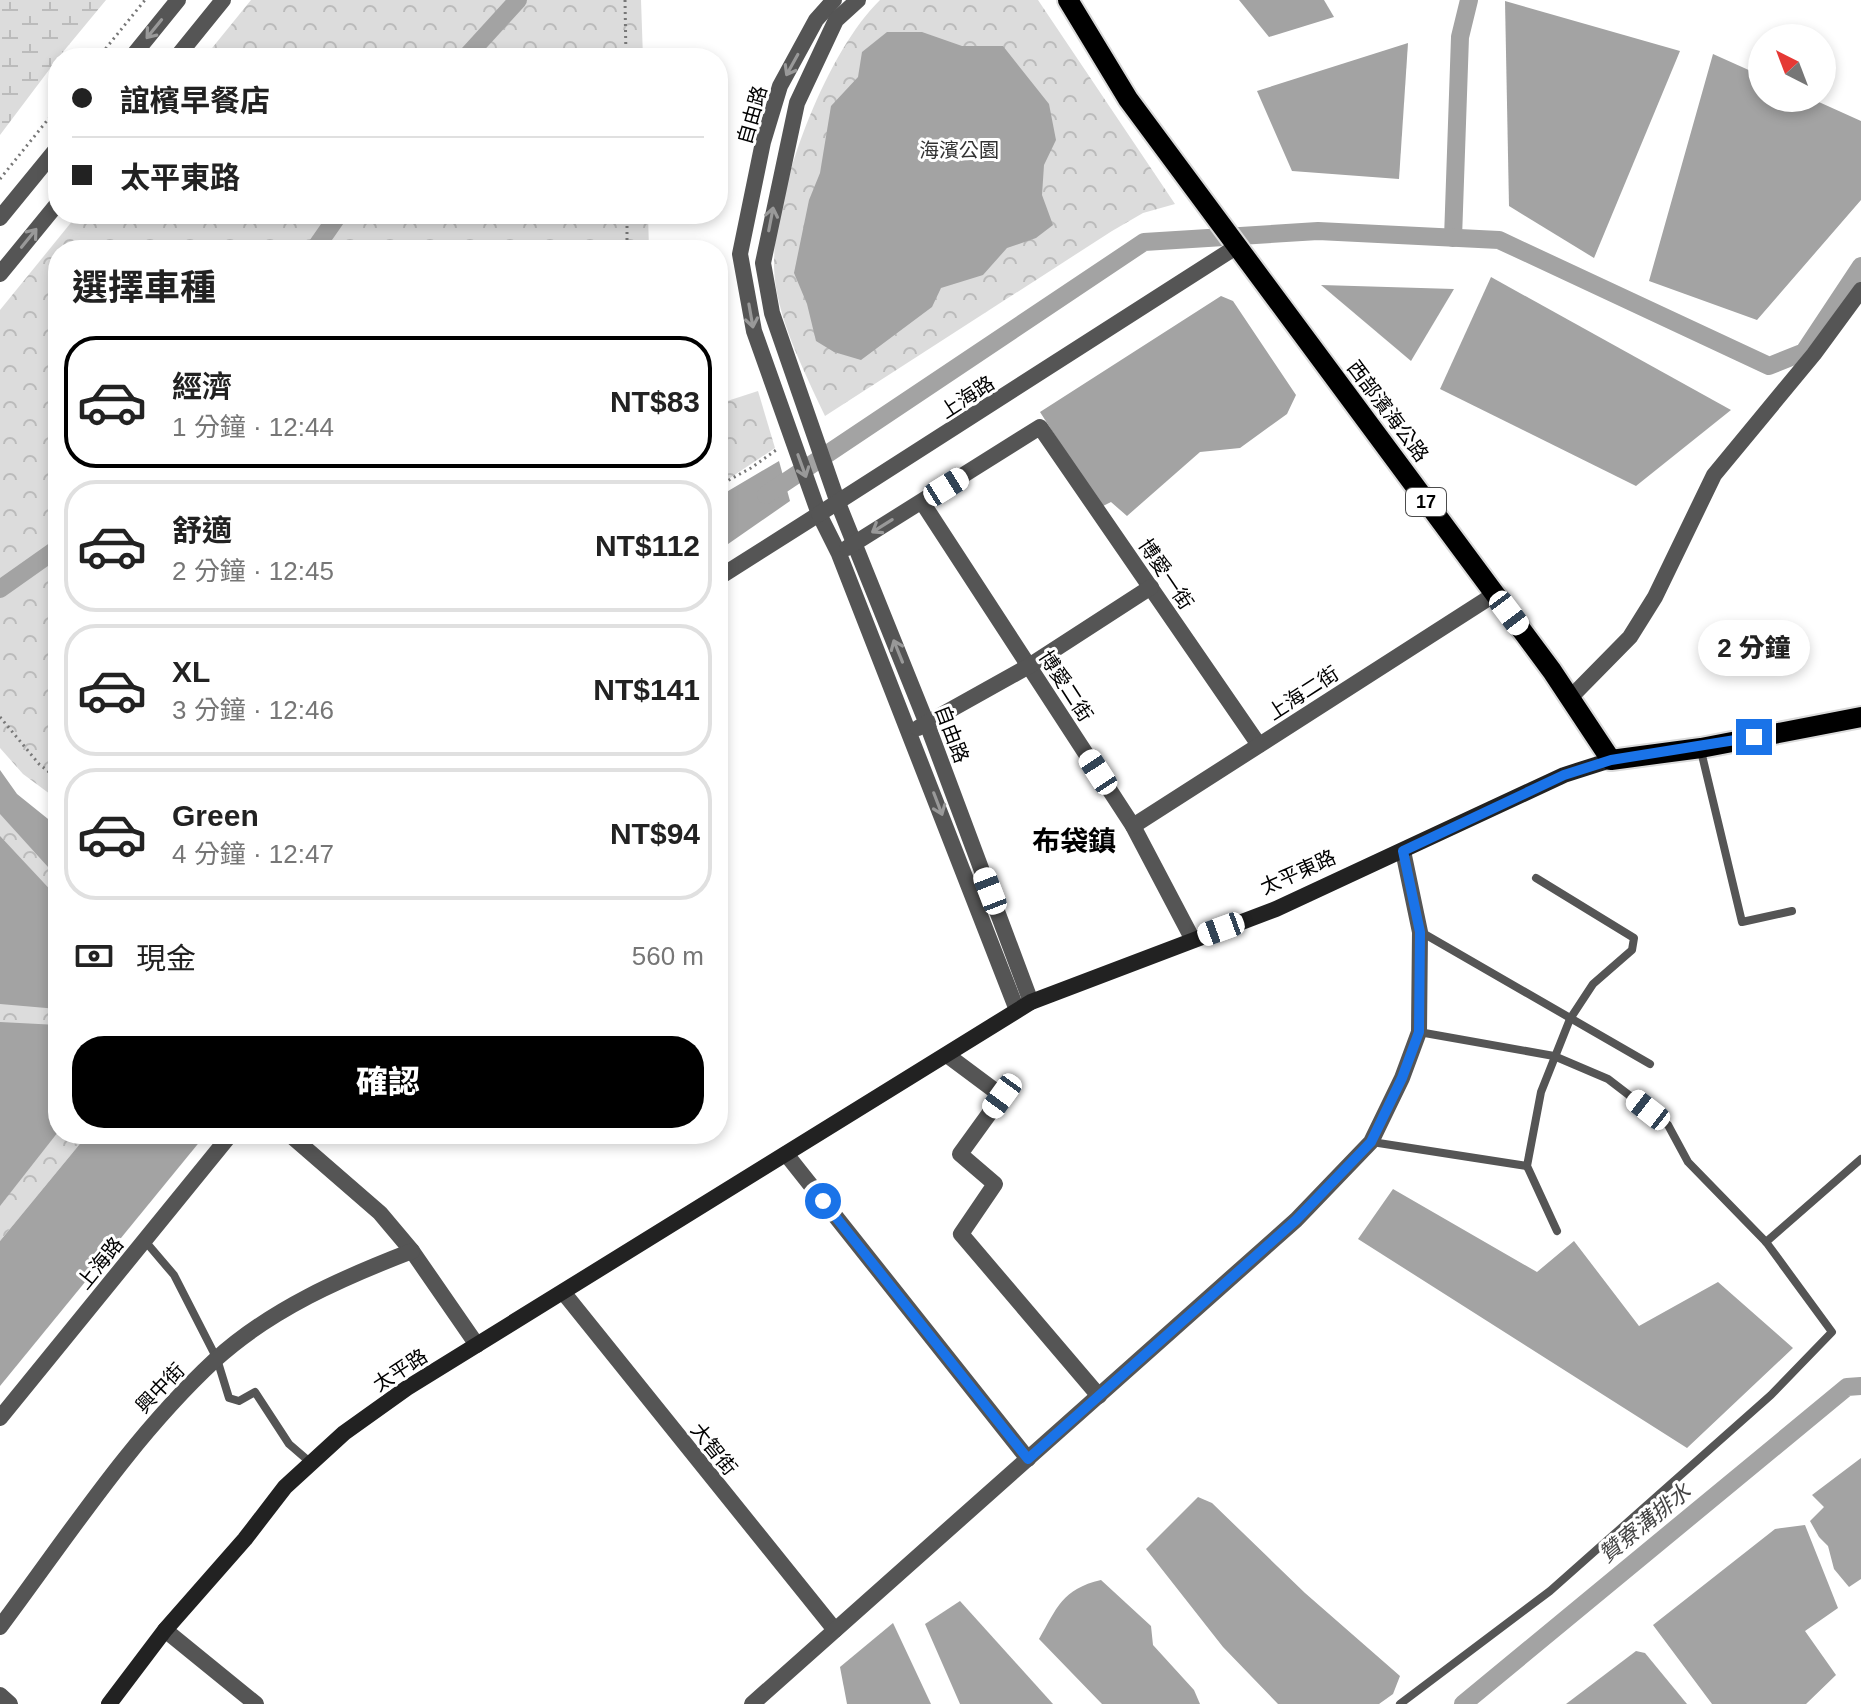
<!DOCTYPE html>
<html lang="zh-TW">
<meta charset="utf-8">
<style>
:root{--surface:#fff;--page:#f6f6f6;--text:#222;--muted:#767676;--line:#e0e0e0;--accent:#000}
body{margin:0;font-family:Helvetica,"Noto Sans TC",sans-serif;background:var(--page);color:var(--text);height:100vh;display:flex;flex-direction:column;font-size:30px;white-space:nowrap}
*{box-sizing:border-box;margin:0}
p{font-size:26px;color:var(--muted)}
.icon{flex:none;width:44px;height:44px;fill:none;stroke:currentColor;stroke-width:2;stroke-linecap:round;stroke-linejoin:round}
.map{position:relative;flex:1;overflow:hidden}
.side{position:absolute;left:48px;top:240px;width:680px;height:904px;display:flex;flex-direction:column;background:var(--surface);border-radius:32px;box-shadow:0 4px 12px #0003}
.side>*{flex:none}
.guide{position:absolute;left:48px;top:48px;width:680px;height:176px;border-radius:32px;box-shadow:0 4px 12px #0003;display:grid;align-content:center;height:176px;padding:0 24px;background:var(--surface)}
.needle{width:52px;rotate:318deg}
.controls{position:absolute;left:1748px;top:24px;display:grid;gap:16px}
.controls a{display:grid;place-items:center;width:88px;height:88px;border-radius:50%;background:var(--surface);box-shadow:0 4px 12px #0003;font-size:40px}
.end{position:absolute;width:36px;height:36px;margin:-18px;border:10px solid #1a73e8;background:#fff;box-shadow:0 0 0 4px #fff}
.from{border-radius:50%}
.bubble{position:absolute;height:56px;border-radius:28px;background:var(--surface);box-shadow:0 4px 12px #0003;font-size:26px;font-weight:800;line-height:56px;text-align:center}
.car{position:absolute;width:24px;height:48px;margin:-24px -12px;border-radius:10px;box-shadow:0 0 6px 2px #0007;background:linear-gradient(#fff 24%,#345 0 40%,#fff 0 76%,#345 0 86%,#fff 0)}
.guide b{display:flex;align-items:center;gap:28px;height:76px;font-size:30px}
.guide b+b{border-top:2px solid var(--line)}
.guide i{width:20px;height:20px;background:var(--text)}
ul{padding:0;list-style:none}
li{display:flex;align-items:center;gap:24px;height:132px;margin:0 16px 12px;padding:0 8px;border:4px solid var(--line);border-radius:32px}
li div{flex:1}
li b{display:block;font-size:30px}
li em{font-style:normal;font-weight:800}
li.selected{border-color:var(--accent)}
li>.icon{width:72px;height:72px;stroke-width:1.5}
h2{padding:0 24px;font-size:36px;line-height:96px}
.pay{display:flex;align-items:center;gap:20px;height:88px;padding:0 24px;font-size:30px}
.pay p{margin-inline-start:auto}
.button{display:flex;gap:16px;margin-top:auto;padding:16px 24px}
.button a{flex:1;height:92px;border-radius:32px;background:var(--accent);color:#fff;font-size:32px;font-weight:800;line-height:92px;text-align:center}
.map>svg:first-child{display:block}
</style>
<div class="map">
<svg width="1861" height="1704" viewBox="0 0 1861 1704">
<defs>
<pattern id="forest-crowns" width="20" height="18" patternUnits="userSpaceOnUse" patternTransform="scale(2)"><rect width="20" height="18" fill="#dcdcdc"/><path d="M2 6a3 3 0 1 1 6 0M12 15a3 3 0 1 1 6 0" fill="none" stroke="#bbb"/></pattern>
<pattern id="wetland-marsh" width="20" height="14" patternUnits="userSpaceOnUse" patternTransform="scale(2)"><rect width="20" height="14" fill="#dcdcdc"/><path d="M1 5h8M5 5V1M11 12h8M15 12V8" fill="none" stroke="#bbb"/></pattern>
</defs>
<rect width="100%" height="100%" fill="#fff"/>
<!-- forest -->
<g fill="url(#forest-crowns)">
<polygon points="251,0 641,0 643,58 204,58"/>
<path d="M880,0H1038L1175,204L1143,213L1112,231L825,416C805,373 775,315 774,267C773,192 826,52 880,0Z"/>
<polygon points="78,214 648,214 649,250 58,250 58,800 23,774 0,748 0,310"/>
<polygon points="758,391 775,448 718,486 718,404"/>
<polygon points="0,787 58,858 58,1134 88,1134 0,1241"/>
</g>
<!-- wetland -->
<polygon fill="url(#wetland-marsh)" points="0,0 106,0 58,58 0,135"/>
<!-- water -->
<g fill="#a3a3a3">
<polygon points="1239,0 1324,0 1334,17 1269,37"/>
<polygon points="1505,1 1680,51 1594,258 1509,206"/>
<polygon points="887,32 922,32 962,46 1003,46 1049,104 1056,140 1044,165 1042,195 1053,225 1036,238 1007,248 983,275 941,288 932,307 861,360 834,352 816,341 807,304 794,273 809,200 820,173 831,106 858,77 862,52"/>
<polygon points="1408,43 1399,179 1292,171 1257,91"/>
<polygon points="1713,54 1762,76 1762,98 1810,98 1861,121 1861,200 1757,320 1649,281"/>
<polygon points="1491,277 1731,410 1636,486 1440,389"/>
<polygon points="1321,285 1454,289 1411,361"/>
<polygon points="1221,296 1233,301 1296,395 1287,414 1240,448 1200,452 1127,516 1111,502 1101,507 1040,412"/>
<polygon points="779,461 790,501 718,551 718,497"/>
<polygon points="0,770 17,794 58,827 58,878 0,814"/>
<polygon points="0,836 58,898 58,1009 0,1004"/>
<polygon points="0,1022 58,1025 58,1132 0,1206"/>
<polygon points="88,1134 206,1134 0,1386 0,1241"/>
<polygon points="1393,1189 1537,1272 1574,1241 1639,1326 1718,1282 1793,1348 1687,1448 1358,1239"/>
<polygon points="1861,1458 1861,1579 1849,1587 1834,1569 1828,1546 1819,1537 1810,1521 1824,1507 1812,1495"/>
<polygon points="1198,1497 1212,1503 1305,1593 1400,1676 1393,1694 1379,1704 1278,1704 1223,1647 1146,1549"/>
<polygon points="1805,1525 1838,1608 1805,1631 1836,1675 1806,1704 1712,1704 1653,1625 1775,1529"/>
<path d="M1101,1580L1151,1626L1153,1645L1194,1690L1200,1704H1102L1039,1639C1057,1608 1062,1589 1101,1580Z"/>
<polygon points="960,1601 1053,1704 960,1704 925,1624"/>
<polygon points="893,1623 931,1704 847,1704 840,1667"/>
<polygon points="1636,1651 1645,1653 1687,1704 1566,1704"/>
</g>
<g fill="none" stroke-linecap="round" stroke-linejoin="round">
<!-- canal -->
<g stroke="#a3a3a3" stroke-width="18">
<polyline points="465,58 518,0"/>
<polyline points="1453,238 1460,37 1469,0"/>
<polyline points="314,250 339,214"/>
<polyline points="766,495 1144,242 1318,231 1499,240 1769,366 1804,352 1861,266"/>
<polyline points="0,589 58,548"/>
<polyline points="1463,1704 1847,1387 1861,1386"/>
</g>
<!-- primary casing -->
<g stroke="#dbdbdb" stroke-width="24">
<polyline id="primary" points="1068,0 1128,99 1552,671 1611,760 1701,748 1861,717"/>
</g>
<!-- path -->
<g stroke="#777" stroke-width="3" stroke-dasharray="2 4" stroke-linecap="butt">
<polyline points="625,0 626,58"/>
<polyline points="98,58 145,0"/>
<polyline points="0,179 58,107"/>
<polyline points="627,214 627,250"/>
<polyline points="718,486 751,468 779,448"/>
<polyline points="0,717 39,764 58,779"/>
</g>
<!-- service -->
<g stroke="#555" stroke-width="8">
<polyline points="1701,751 1742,922 1792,911"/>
<polyline points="1536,878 1634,938 1632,950 1593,984 1570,1019 1541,1092 1527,1166 1557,1231"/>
<polyline points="1421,932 1650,1064"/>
<polyline points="1372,1142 1527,1166"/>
<polyline points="145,1241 174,1275 217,1359 229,1398 239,1401 255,1392 289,1444 311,1463"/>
<polyline points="1766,1242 1861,1159"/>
<polyline points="1400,1704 1550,1591 1771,1395 1832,1332 1766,1242 1688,1162 1668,1125 1608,1079 1554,1056 1419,1032"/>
</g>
<!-- minor -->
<g stroke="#555" stroke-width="16">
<polyline points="834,0 816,20 780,86 763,142 740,254 754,331 819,514 839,554 1017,1010"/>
<polyline points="858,0 836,20 797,103 763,263 772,313 838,503 927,724 1031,1002"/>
<polyline points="131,58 178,0"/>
<polyline points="176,58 223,0"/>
<polyline points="0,218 58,147"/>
<polyline points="0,274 58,203"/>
<polyline points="922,502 1133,826 1193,940"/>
<polyline points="847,548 1040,427 1259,745"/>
<polyline points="718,578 819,514"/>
<polyline points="1569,699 1630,637 1655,597 1714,475 1814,354 1861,290"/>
<polyline points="918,728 1029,666 1151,587"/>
<polyline points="1133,826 1495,594"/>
<polyline points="947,1055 1002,1096 960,1154 995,1184 961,1234 1099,1396"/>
<polyline points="289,1134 380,1213 412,1251 477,1345"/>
<polyline points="786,1154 1028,1459"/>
<polyline points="563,1292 835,1630"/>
<polyline points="0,1418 231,1134"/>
<path d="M0,1627C68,1536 131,1438 215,1360C271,1309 342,1278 412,1251"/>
<polyline points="165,1630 256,1704"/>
<polyline points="0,1695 10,1704"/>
<polyline points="752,1704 1296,1220 1371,1142 1402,1078 1419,1032 1420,932 1403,851"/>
</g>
<!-- tertiary -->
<polyline stroke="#555" stroke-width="16" points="819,514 1236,247"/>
<!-- secondary -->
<polyline stroke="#222" stroke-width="16" points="109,1704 165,1630 245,1539 285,1487 344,1433 407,1388 1031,1002 1276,909 1564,775 1611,760"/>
<!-- primary -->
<use href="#primary" stroke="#000" stroke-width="20"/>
</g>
<!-- one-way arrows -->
<defs><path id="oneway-shaft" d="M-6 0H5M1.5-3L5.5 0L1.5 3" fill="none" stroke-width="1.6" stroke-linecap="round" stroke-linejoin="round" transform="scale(2)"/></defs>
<g stroke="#999">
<use href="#oneway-shaft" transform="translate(154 29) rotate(129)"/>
<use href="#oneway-shaft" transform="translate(792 65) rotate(119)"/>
<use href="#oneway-shaft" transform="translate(771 219) rotate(-79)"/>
<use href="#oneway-shaft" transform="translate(29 238) rotate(-51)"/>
<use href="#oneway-shaft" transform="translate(751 316) rotate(80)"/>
<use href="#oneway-shaft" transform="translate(802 466) rotate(70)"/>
<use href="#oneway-shaft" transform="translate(882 526) rotate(148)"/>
<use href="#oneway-shaft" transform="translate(898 651) rotate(-112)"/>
<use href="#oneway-shaft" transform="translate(938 804) rotate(69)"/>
</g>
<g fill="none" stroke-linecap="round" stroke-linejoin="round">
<!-- route -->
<polyline stroke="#1a73e8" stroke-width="10" points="823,1201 1028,1459 1296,1220 1371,1142 1402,1078 1419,1032 1420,932 1403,851 1564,775 1611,760 1754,737"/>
</g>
<g text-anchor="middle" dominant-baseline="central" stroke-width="6" stroke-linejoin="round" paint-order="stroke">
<!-- shield labels -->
<rect fill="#fff" stroke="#4c4c4c" stroke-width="2" x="1406" y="488" width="40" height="28" rx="6"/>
<g font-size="18" font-weight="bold" fill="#000">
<text x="1426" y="502">17</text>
</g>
<!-- street labels -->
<g font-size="20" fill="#000" stroke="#fff">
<text transform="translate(752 115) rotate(-74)">自由路</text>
<text transform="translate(967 397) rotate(-33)">上海路</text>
<text transform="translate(1388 411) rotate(53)">西部濱海公路</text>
<text transform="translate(1166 574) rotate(56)">博愛一街</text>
<text transform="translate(1066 686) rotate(57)">博愛二街</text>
<text transform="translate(1303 693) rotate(-33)">上海二街</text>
<text transform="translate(952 734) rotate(69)">自由路</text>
<text transform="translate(1298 872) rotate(-24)">太平東路</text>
<text transform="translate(100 1263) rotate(-51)">上海路</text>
<text transform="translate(400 1370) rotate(-33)">太平路</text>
<text transform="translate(160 1388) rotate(-46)">興中街</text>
<text transform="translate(714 1449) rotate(51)">大智街</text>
</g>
<!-- park labels -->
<g font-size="20" fill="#333" stroke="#fff">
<text x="959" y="150">海濱公園</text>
</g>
<!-- water labels -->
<g font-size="22" font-style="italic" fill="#444" stroke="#fff">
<text transform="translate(1645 1523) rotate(-39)">贊寮溝排水</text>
</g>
<!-- district labels -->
<g font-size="28" font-weight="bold" fill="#000" stroke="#fff">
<text x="1074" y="841">布袋鎮</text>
</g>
</g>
</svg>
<div class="controls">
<a><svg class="needle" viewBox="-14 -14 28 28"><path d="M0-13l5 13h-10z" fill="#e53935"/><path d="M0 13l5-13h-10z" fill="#767676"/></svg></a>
</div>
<i class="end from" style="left:823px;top:1201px"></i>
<i class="end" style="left:1754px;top:737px"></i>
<div class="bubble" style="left:1698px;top:620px;width:112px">2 分鐘</div>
<i class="car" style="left:946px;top:487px;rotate:58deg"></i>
<i class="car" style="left:1509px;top:613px;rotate:143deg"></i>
<i class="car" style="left:1098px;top:772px;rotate:327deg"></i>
<i class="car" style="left:990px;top:891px;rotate:339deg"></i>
<i class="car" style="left:1221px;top:929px;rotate:250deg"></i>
<i class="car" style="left:1002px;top:1096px;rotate:216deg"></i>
<i class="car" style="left:1648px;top:1110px;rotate:308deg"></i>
<div class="guide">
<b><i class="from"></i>誼檳早餐店</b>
<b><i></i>太平東路</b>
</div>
<section class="side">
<h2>選擇車種</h2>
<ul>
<li class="selected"><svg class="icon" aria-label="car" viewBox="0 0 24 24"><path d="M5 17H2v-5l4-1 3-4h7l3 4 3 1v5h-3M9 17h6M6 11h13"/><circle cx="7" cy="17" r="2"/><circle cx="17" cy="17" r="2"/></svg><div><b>經濟</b><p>1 分鐘 · 12:44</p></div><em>NT$83</em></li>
<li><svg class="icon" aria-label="car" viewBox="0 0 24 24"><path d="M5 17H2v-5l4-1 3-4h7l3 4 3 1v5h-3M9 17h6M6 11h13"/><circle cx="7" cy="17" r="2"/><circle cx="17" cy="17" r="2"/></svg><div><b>舒適</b><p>2 分鐘 · 12:45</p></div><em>NT$112</em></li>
<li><svg class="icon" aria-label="car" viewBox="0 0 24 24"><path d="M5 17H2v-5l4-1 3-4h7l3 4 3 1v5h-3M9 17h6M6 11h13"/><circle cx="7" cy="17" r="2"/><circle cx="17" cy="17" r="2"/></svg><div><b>XL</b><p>3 分鐘 · 12:46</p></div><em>NT$141</em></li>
<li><svg class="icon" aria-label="car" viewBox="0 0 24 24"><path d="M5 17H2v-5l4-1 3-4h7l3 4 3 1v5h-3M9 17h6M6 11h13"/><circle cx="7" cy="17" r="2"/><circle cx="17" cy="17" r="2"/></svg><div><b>Green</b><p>4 分鐘 · 12:47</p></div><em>NT$94</em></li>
</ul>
<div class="pay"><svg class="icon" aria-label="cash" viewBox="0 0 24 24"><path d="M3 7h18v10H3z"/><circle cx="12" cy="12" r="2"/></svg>現金<p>560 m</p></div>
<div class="button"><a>確認</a></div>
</section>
</div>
